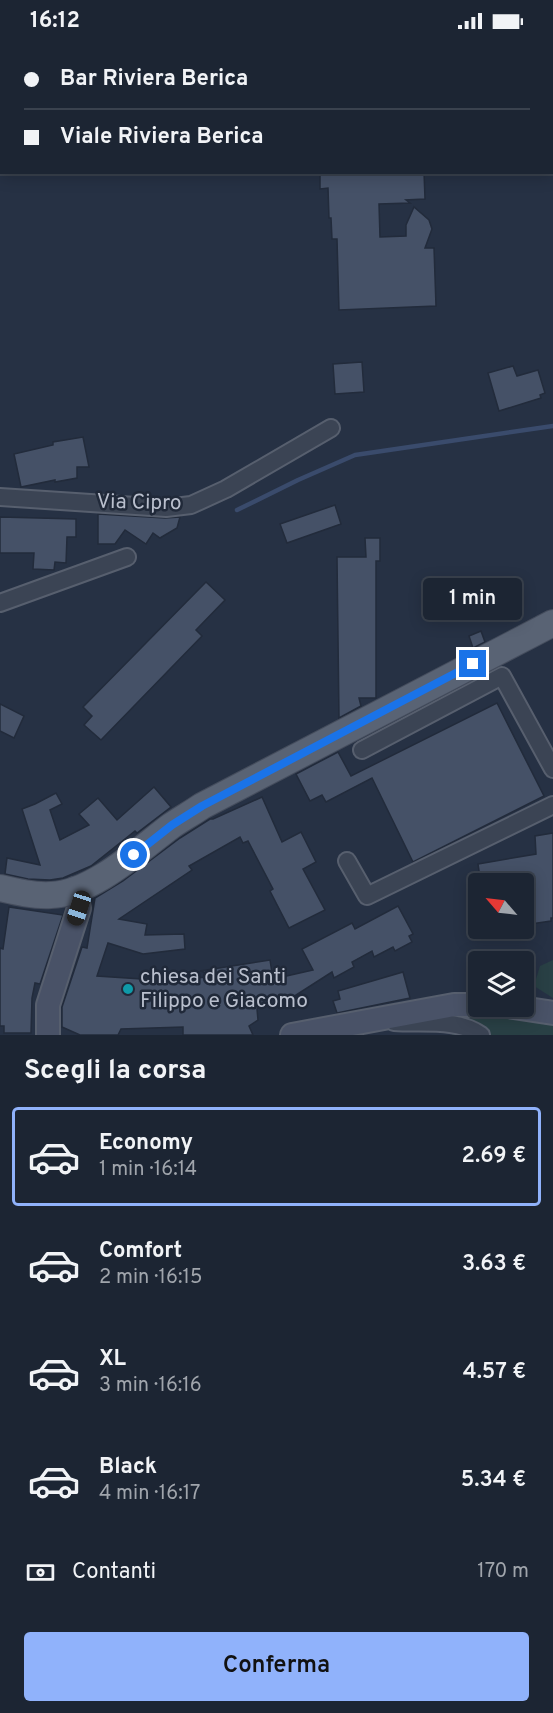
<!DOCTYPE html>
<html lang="it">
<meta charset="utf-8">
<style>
:root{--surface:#1c2533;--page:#252d3b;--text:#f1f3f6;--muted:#a0a5ac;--line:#3a424e;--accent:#90b2fb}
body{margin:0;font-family:Overpass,sans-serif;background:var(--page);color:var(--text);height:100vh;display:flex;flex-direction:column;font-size:22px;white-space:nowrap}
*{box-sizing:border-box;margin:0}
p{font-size:20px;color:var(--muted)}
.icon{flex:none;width:33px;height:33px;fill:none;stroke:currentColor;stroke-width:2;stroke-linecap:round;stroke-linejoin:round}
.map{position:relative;height:993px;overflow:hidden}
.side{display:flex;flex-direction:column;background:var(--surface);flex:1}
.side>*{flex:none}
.banner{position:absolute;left:0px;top:0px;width:554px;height:132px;box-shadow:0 3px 15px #0003,0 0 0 2px var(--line);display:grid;align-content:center;height:132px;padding:0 24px;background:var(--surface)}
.needle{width:39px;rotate:298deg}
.buttons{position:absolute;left:468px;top:831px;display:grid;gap:12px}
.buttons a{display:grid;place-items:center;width:66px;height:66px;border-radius:6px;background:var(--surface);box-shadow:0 3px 15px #0003,0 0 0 2px var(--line);font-size:30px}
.end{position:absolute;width:27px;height:27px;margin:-14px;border:8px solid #1a73e8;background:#fff;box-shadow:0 0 0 3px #fff}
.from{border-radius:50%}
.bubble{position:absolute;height:42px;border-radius:6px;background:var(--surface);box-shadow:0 3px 15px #0003,0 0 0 2px var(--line);font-size:20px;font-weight:600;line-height:42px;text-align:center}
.car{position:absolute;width:18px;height:36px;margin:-18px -9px;border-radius:8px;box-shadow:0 0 4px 2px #0007;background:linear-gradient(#222 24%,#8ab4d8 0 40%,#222 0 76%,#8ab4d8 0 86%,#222 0)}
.banner b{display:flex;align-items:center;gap:21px;height:57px;font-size:22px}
.banner b+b{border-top:2px solid var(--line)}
.banner i{width:15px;height:15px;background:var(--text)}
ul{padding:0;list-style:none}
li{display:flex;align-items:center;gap:18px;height:99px;margin:0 12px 9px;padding:0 12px;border:3px solid transparent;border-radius:6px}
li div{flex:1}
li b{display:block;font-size:22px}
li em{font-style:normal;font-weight:600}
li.selected{border-color:var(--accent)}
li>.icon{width:54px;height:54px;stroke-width:1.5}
h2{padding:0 24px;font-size:27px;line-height:72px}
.pay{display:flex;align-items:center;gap:15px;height:66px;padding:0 24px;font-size:22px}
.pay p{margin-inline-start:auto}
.button{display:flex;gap:12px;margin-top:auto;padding:12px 24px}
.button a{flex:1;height:69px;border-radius:6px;background:var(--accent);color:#111;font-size:24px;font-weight:600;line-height:69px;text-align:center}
.status{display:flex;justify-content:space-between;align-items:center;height:42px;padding:0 30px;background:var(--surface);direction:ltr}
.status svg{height:16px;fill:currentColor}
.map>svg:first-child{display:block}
</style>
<div class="status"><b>16:12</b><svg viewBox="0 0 49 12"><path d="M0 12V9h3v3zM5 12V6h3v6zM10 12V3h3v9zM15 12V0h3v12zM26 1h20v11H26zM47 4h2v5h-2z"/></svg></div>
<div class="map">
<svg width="553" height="993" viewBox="0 0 553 993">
<rect width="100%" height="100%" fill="#263144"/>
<!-- green -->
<g fill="#294045">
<polygon points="553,918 553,956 534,944 540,924"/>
<polygon points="498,967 553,972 553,993 452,993 452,972"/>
</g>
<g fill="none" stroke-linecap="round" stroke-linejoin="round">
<!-- stream -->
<polyline stroke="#3a4b6c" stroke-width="4.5" points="237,468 298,438 355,413 553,384"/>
</g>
<!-- building -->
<g fill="#455167" stroke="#222b3b" stroke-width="1.5">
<polygon points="320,130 424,130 425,157 406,158 410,161 379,162 380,195 406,194 406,183 414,165 429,178 432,187 425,206 434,206 436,264 339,268 337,197 332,197 331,176 329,176 328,146 320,147"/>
<polygon points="362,320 364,350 335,352 333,322"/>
<polygon points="513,324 517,334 538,328 545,351 540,353 541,356 499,369 488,331"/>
<polygon points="83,395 89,425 77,425 77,436 55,440 55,438 21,445 14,412 53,403 53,400"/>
<polygon points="335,463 341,482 287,501 280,482"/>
<polygon points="98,472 165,476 180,475 177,486 160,496 153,491 146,502 125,488 115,502 98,502"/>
<polygon points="0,475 76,477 76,495 67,495 66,521 55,520 54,528 33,527 34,511 0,511"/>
<polygon points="365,496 380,496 380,519 376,519 376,656 359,656 361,664 339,676 337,515 366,515"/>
<polygon points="206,540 225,558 196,588 202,594 101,698 84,683 92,674 83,665"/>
<polygon points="481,589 485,600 473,606 469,594"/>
<polygon points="497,661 544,754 413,820 372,736 326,760 322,753 310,759 296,732 338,710 351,734"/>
<polygon points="0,662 24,674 14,696 0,689"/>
<polygon points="154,745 171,765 137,791 135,789 91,824 63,836 50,838 28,837 5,832 7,816 40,823 22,767 35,762 56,751 62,762 50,768 60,798 89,783 79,772 98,756 117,778"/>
<polygon points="262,755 282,800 301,790 316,820 303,827 325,868 289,886 270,849 273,847 248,799 243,801 240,795 189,824 192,828 119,877 147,882 145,893 184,892 185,907 143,912 108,901 97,934 142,937 221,935 200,929 270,918 273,937 313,928 302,907 352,881 355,887 398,864 413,892 409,894 412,900 395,909 393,905 374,915 372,909 352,920 354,925 334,936 332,930 279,964 273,955 257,967 258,978 249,984 253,993 183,993 183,985 121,987 118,993 80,993 62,985 62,965 82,905 87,906 95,856 123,839 180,796 210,777 213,777"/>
<polygon points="553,791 553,876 551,876 551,879 524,883 524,842 481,842 478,822 536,812 535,794"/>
<polygon points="9,865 63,873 40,942 35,941 32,956 31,991 4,991 4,984 0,984 0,906 3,907"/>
<polygon points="403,930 410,956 337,971 333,959 340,957 338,949"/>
</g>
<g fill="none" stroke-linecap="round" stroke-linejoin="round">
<!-- street casing -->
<g stroke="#575f6e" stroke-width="20">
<g id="street">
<polyline points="0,455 166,466 191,463 226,447 331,386"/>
<polyline points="0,561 127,515"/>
<polyline points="362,708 502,634 553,727"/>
<polyline points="347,819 367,854 553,763"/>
<path d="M394,980C423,982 456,976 481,993"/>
</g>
</g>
<!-- secondary casing -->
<g stroke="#575f6e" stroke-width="26">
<g id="secondary">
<polyline points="508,964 553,971"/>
<polyline points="48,993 48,963 79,866 75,847"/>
<polyline points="292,993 454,963 478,963"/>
</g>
</g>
<!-- primary casing -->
<g stroke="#454d5d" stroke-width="28">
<path id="primary" d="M0,846C17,850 34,854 51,853C92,852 139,808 171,784C181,777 192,771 202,764L553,581"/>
</g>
<!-- street -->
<use href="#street" stroke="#3b4454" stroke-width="16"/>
<!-- secondary -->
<use href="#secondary" stroke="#495267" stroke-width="22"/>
<!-- primary -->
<use href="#primary" stroke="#596374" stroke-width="26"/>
</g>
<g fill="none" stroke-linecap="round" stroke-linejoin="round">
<!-- route -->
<polyline stroke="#1a73e8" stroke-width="8" points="134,813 172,783 202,764 473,622"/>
</g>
<!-- markers -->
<circle fill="#0f9aa8" stroke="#202939" stroke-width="2" cx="128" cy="947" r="6"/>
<g text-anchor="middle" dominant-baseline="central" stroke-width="5" stroke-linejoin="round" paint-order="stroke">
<!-- street labels -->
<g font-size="21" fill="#b9bfcd" stroke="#202939">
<text transform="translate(139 461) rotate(1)">Via Cipro</text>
</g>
<!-- poi labels -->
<g font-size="21" fill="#b9bfcd" stroke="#202939" text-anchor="start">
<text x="140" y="935">chiesa dei Santi<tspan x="140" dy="24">Filippo e Giacomo</tspan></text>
</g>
</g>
</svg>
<div class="buttons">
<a><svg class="needle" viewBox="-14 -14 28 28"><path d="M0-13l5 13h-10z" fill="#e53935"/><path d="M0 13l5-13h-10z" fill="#a0a5ac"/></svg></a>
<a><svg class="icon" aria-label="layers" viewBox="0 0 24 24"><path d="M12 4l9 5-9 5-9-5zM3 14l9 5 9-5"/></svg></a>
</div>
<i class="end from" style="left:134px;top:813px"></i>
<i class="end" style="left:473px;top:622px"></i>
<div class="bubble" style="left:423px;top:536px;width:99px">1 min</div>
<i class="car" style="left:79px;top:866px;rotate:198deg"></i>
<div class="banner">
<b><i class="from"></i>Bar Riviera Berica</b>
<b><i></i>Viale Riviera Berica</b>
</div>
</div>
<section class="side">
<h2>Scegli la corsa</h2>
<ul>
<li class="selected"><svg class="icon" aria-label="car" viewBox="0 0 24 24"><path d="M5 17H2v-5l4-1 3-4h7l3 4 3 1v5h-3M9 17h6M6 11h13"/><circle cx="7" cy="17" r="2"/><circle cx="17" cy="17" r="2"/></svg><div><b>Economy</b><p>1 min · 16:14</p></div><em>2.69 €</em></li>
<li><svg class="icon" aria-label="car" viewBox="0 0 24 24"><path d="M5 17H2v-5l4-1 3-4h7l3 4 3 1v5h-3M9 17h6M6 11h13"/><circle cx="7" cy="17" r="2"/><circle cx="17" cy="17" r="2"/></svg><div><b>Comfort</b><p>2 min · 16:15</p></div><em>3.63 €</em></li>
<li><svg class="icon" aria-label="car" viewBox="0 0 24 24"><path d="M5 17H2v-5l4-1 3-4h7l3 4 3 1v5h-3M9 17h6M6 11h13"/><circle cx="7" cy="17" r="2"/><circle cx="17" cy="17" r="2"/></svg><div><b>XL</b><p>3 min · 16:16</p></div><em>4.57 €</em></li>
<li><svg class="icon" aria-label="car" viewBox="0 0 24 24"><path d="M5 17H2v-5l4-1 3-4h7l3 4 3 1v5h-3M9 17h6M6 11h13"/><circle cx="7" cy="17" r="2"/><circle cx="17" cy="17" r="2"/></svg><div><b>Black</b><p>4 min · 16:17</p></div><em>5.34 €</em></li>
</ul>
<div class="pay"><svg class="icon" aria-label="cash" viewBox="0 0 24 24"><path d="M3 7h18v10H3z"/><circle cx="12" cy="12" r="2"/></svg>Contanti<p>170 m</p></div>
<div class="button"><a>Conferma</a></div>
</section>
